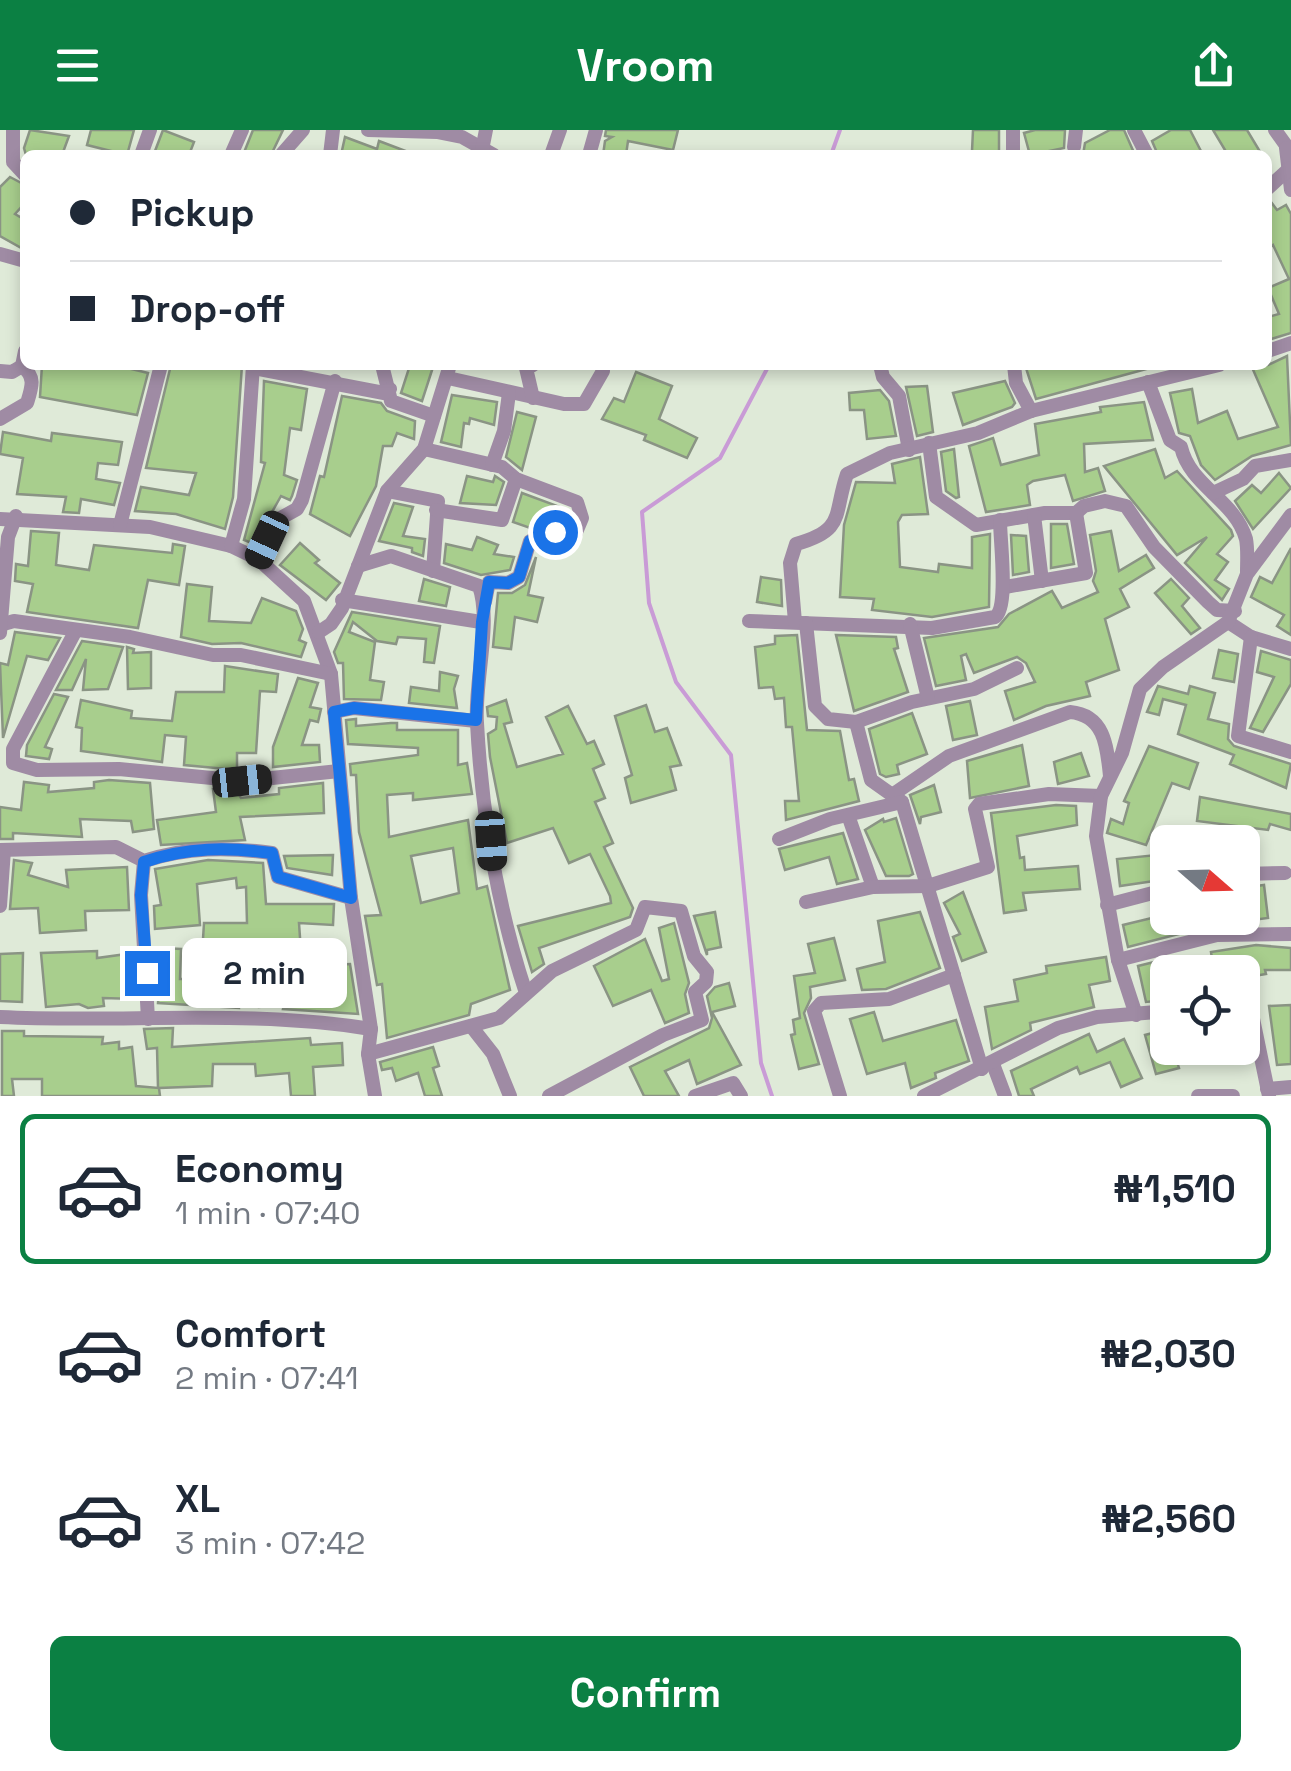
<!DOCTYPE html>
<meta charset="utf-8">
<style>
:root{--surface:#fff;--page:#f6f6f7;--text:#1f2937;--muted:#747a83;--line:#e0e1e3;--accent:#0b8043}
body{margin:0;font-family:"Space Grotesk",sans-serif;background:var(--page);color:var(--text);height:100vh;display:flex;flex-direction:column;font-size:38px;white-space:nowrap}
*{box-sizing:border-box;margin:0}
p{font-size:32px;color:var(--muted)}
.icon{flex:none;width:55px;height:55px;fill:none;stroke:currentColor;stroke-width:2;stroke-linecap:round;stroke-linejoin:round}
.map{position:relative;height:966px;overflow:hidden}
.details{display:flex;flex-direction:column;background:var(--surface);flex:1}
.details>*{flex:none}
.hud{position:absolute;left:20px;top:20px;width:1252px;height:220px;border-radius:15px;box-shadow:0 5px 15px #0003;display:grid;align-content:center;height:220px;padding:0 50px;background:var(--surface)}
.needle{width:65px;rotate:110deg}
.tools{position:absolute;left:1150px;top:695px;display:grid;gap:20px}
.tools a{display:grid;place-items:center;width:110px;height:110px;border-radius:15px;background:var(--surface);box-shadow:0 5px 15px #0003;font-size:50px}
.end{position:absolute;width:45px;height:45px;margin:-22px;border:12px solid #1a73e8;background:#fff;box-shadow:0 0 0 5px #fff}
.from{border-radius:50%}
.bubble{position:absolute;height:70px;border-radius:15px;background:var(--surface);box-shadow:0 5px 15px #0003;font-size:32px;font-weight:800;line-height:70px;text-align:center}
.car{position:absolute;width:30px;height:60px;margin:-30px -15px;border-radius:12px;box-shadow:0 0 8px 2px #0007;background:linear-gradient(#222 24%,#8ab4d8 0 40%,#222 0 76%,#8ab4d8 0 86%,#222 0)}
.hud b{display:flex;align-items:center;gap:35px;height:95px;font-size:38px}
.hud b+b{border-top:2px solid var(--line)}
.hud i{width:25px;height:25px;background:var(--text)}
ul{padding:18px 0 0;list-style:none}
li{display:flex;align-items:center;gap:30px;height:150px;margin:0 20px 15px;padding:0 30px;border:5px solid transparent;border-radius:15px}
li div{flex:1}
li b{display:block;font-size:38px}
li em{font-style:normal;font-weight:800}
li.selected{border-color:var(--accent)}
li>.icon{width:90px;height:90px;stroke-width:1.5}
.cta{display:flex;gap:20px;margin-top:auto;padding:20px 50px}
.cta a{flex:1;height:115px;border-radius:15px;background:var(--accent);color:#fff;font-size:40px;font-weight:800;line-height:115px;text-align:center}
header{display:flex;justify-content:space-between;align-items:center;height:130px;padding:0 50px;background:var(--accent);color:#fff;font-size:45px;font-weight:800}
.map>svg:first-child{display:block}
</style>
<header><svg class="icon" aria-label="menu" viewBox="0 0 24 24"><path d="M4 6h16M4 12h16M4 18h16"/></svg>Vroom<svg class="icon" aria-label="share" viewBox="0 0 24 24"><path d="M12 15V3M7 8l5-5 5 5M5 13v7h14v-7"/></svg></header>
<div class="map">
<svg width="1291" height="966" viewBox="0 0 1291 966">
<rect width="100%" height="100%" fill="#dfead8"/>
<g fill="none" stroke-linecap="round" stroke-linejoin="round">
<!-- stream -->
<g stroke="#c99bd6" stroke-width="4">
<polyline points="831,25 840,0"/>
<polyline points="769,235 720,328 642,382 649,473 676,552 731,625 761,933 772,966"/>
</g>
</g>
<!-- building -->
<g fill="#a8ce8d" stroke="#8a9484" stroke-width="2.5" fill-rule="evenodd">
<polygon points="30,0 69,6 62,25 26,25 24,18"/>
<polygon points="91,0 134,0 127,25 87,15"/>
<polygon points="163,0 194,12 189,25 155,21"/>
<polygon points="253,0 283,0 271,25 243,25"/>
<polygon points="606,0 678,0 673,20 628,11 626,25 603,25 605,11 612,7 605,6"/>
<polygon points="973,0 999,0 999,22 972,21"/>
<polygon points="1035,0 1065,0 1064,18 1030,25 1024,3"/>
<polygon points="1110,0 1124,0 1135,25 1083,25 1085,13"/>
<polygon points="1171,0 1190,0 1203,25 1158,25 1152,11"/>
<polygon points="1213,0 1247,0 1262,25 1228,25"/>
<polygon points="345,7 377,19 379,11 416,25 341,25"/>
<polygon points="10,47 25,55 25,73 15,84 25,90 25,120 0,106 0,57"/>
<polygon points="1268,68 1277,80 1286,75 1291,84 1291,203 1268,210 1268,187 1279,184 1268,158 1289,149 1273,115 1268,119"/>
<polygon points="1287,226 1291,315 1252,326 1215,350 1201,335 1190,306 1179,303 1170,263 1192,259 1198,293 1227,281 1238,309 1278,297 1251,235 1268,235"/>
<polygon points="42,235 115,235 148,243 137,285 40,267"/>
<polygon points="171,235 242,235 233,367 225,399 176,384 135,381 141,357 189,365 196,343 146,338"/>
<polygon points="410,235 433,237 422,271 401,263"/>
<polygon points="1025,235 1161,235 1036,269"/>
<polygon points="636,242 672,256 659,289 697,308 687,328 644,310 646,305 602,289 614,268 624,272"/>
<polygon points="264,251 307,259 301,300 290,298 284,345 297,350 292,366 290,370 281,366 254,414 244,410 265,333 261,332"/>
<polygon points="1005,251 1015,273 1012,277 963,295 953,263"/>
<polygon points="927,256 933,302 917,306 906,257"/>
<polygon points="880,260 889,271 896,306 867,309 864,280 850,280 849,263"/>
<polygon points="452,265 497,272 494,295 470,288 469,294 464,293 461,317 441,312"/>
<polygon points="342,266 381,273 387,281 415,291 414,309 397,303 392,316 383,316 376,356 350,406 310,384 320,346 324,347"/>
<polygon points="1144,272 1153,310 1084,314 1085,342 1098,338 1105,361 1073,371 1065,345 1033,351 1027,355 1030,375 986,382 969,316 993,308 1001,335 1039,325 1035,294 1101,282 1100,277"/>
<polygon points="517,282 536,287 522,340 506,327"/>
<polygon points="3,302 51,311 52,303 122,312 118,335 98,333 96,349 120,353 114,375 81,369 79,383 63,382 66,367 17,364 23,328 0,324"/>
<polygon points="954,319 959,367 956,368 946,361 941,322"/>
<polygon points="1155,319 1165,348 1177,341 1231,400 1233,406 1217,424 1228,432 1215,450 1229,459 1222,470 1185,433 1207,407 1177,425 1104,336"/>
<polygon points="920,327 928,384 902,385 898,392 900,437 938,442 939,434 972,438 972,407 990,404 989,477 932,487 872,480 874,469 840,467 844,395 856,352 895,353 892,334"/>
<polygon points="1279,343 1291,358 1253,399 1235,371 1252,355 1261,363"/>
<polygon points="467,346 493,352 495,346 504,352 496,375 460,373"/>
<polygon points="522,363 568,380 568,394 552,392 533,399 513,392"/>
<polygon points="394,373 413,377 403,406 425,409 423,426 412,422 412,418 379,411"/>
<polygon points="1051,394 1067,394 1074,434 1051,438"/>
<polygon points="31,401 59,403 56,435 89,440 94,415 172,423 173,414 185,416 179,455 148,450 138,498 27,482 33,454 15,451 16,434 28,436"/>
<polygon points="1111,401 1119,441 1146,425 1154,438 1120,459 1129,477 1105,489 1119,540 1086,552 1090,566 1046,576 1014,590 1005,561 1035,552 1026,533 1017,527 974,543 966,524 961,526 966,550 936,556 924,508 998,497 1009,484 1052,461 1062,478 1098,462 1093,451 1096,441 1090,405"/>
<polygon points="1011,405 1026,406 1029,442 1013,445"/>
<polygon points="477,407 498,415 494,424 514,427 510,440 481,445 444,433 446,414 472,420"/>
<polygon points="300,413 319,430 315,433 340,453 326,470 280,435"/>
<polygon points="1291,418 1291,505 1277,496 1284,485 1251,467 1260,447 1272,453"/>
<polygon points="536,427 528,465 543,468 537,492 515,487 511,519 493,517 498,463 512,463 525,455"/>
<polygon points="761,447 781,450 782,476 757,472"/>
<polygon points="424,449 450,457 446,476 419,471"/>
<polygon points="1171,449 1189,468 1182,476 1200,498 1191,504 1155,463"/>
<polygon points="187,454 212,457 209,491 251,493 262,468 296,481 303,499 299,510 306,513 301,527 241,513 212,514 181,507"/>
<polygon points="352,482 440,496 434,533 424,532 426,509 398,507 396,514 377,511 353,492 349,502 375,512 370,550 384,552 381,570 344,569 343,533 338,533 334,522"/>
<polygon points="15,502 60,508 48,530 27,526 3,608 0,533 8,535"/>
<polygon points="797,505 807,600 840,601 849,650 854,649 859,671 786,690 785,671 799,671 792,597 786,597 784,568 775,569 773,557 759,558 755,517 775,514 775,506"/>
<polygon points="836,505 896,507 898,518 894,519 908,562 854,581"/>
<polygon points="82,511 123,517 108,559 83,560 86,529 72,560 56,560"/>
<polygon points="127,517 134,519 133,523 151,522 151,558 128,559"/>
<polygon points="1219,520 1238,524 1234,552 1213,548"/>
<polygon points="1261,521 1291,530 1291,554 1263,602 1250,598 1274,547 1257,542"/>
<polygon points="225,536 278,544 276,562 260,561 256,623 237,623 237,640 184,635 186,607 165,605 162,632 81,621 82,598 76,597 81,570 132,581 131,588 172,591 176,562 224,562"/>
<polygon points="440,542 458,546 454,559 457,578 409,573 411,557 439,561"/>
<polygon points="298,548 318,553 310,577 321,579 318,592 310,590 302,615 319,615 320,632 273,637 273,617"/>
<polygon points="1158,556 1188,564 1190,556 1215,563 1208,589 1229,594 1228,609 1234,616 1291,634 1286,658 1230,634 1234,625 1178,604 1186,575 1163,569 1159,585 1147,582"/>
<polygon points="54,564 68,567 45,617 52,619 49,629 26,626 27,615"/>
<polygon points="506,570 512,592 504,594 517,637 563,624 546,587 568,576 587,614 594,611 604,634 593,639 605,668 595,672 613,713 604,717 633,778 630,787 539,818 544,834 532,842 518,796 611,773 610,766 590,724 569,733 553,698 507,713 490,627 488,604 496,599 497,587 488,586 487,577"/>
<polygon points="970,571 977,605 953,610 946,576"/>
<polygon points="646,575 655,602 667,598 681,635 670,637 676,660 631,673 625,648 632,645 615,586"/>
<polygon points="912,583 927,624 897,635 899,644 886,647 880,644 869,599"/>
<path d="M356,589V596L391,593H397V600H458V635L467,633L472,664L413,670V663L387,665L389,707L468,690L477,759L487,756L510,860L471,874L469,885L387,908L382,854L377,855L365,786L381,785L359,702L356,645H351L350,634L418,625V618L348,614L346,590ZM453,718L459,763L421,773L411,726Z"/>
<polygon points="1022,615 1029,656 970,668 967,631"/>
<polygon points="1149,616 1198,633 1189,659 1172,653 1146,715 1107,703 1111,689 1123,694 1129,673 1124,671"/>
<polygon points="1081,623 1089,646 1058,654 1054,632"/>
<polygon points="109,650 150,653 154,699 133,702 131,691 80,689 82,707 13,703 13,709 0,709 0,677 21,680 24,652 49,655 48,662 94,658 94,652"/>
<polygon points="323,653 324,683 240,687 245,710 161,715 157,690 216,682 213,659 237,661 241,668 279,664 279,658"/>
<polygon points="934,655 941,682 921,687 920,694 910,665"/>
<polygon points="1200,667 1291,684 1291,700 1270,694 1268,700 1197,691"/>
<polygon points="1056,675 1076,676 1077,695 1017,706 1020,728 1024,727 1025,740 1078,736 1080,759 1023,763 1026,780 1004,783 991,683"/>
<polygon points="896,688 913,744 909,746 886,746 865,700 883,689 884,692"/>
<polygon points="843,703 858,749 837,754 829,727 785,740 779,719"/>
<polygon points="1166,724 1168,749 1120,756 1117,729"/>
<polygon points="333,725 332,745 287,738 284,726"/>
<polygon points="14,730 32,733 28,745 68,757 66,740 127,737 129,780 85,781 86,800 40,803 38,778 10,779"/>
<polygon points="208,730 263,733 266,774 334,774 333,795 299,793 302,836 350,834 358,884 283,879 284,875 259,877 255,810 243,810 239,878 158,873 162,818 181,819 180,849 216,849 217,813 203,809 204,793 247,793 246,757 237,758 236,748 197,754 200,795 155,799 154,776 161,775 155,739"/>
<polygon points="1264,755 1268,788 1214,795 1128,817 1123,795 1168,784 1168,788 1242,788 1242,758"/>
<polygon points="963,762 986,822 962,831 953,807 960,804 944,773"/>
<polygon points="715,782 721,817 707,820 707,825 694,786"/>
<polygon points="920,782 940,838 886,859 862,860 857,839 885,832 878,791"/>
<polygon points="674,793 689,853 685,864 689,883 665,893 651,860 613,876 594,836 645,809 662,851 669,849 659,798"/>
<polygon points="834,808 845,850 810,857 811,868 804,883 819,934 799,939 791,905 795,904 793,890 800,888 794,846 815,843 808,814"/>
<polygon points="1256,815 1291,818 1291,840 1265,840 1266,844 1242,848 1242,842 1214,842 1211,822"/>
<polygon points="97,821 97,828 134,823 136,869 103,868 104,876 88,878 79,874 46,877 41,823"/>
<polygon points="23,823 22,872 0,871 0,824"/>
<polygon points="1106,827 1110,851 1089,855 1094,877 1030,893 1031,900 992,919 985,877 1018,871 1014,850 1047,843 1046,836"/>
<polygon points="1162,830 1168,870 1146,872 1138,836"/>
<polygon points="729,853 735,876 712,882 741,935 697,954 689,930 665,941 679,966 644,966 630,937 709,898 712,888 707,866 715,857"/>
<polygon points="1291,875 1291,934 1277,935 1269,876"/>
<polygon points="874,882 883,911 956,890 969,931 935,943 936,948 911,958 905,933 867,944 850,889"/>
<polygon points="173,898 172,917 310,908 311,915 342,913 343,935 313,937 315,966 291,966 289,943 256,946 255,934 213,934 212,956 159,958 160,966 42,966 42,949 12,949 14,966 2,966 2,901 24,901 24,906 103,907 102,914 119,912 119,919 132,917 136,956 158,958 157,918 147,919 144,899"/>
<polygon points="1168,899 1168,918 1173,918 1179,938 1156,944 1145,905"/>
<polygon points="1089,904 1097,922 1124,909 1142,948 1121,957 1110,932 1080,944 1077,937 1031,959 1034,966 1019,966 1011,941"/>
<polygon points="433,917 439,936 433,938 442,966 425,966 418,943 396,951 392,938 382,940 380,932"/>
</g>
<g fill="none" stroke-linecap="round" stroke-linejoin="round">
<!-- minor -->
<g stroke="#9f8ba4" stroke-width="14">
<polyline points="13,0 13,32 25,45"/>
<polyline points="368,0 437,2 462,7 494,25"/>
<polyline points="1013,0 1013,25"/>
<polyline points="1134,0 1147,25"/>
<polyline points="1275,0 1290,21"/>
<polyline points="1074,17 1076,0"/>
<polyline points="1286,18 1291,60"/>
<polyline points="141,25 150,0"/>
<polyline points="231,25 242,0"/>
<polyline points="281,25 303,0"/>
<polyline points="330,25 333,0"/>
<polyline points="481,25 486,0"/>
<polyline points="551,25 560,0"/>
<polyline points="589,25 596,0"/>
<polyline points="1268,58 1290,38"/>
<polyline points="0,124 25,131"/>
<polyline points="1268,221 1291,213"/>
<polyline points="382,235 391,271 434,286"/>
<polyline points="880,235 883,247 899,266 909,320"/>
<polyline points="1014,235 1016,253 1031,281"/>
<polyline points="253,238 384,263 390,259"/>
<polyline points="0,241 12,242 22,236"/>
<polyline points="448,248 564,274 584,274 603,241 601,235"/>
<path d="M1148,252L1170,310L1181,317C1190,356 1235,370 1246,409C1248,419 1247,432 1247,442"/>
<polyline points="533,268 526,238 533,235"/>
<path d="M0,289L27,273C32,257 36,247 22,236L25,221"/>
<polyline points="929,313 936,367 976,395 1045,383 1076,383 1084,376 1105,371 1126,376 1154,417 1208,472 1217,480 1235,481"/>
<polyline points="424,319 502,337 516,349 577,372 582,388 574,407 555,402 530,411 519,447 508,453 489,452 485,472"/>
<polyline points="492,335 504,301 509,263"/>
<polyline points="387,361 438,371 433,441"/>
<polyline points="1213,363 1243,349 1255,336 1291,330"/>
<polyline points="436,380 502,390 516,349"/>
<polyline points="1034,385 1042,451"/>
<polyline points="0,389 150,397 231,416 258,429 304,471 331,544 351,768 371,899 368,924 375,966"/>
<polyline points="120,395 161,235"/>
<polyline points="231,416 244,369 253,235"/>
<polyline points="258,429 277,390 297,379 302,370 335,251"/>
<path d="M358,436L391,426L479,456C492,492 474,553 477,593C482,686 497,775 526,863"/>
<polyline points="1005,457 1086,443 1076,383"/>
<polyline points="342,470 481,492"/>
<path d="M749,491L932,498L995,487C1009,477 1000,412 1000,390"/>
<path d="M795,492L790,433L796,414C846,400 833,385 847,344L890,323L978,303L1031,281L1219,235"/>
<polyline points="1228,492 1251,507 1291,519"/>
<polyline points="806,493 815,576 828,589 856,592 912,572 974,559 1017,538"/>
<polyline points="910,494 928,568"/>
<polyline points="0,495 14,491 130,507 213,525 241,525 331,544"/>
<polyline points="76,500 13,619 13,633 37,640 119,639 243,651 339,641"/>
<polyline points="319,502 331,494 342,478 387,361 424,319 450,235"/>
<polyline points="0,503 8,407 16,386"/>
<polyline points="1251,507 1238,606 1291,622"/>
<polyline points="334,582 354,578 476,591"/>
<polyline points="856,592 871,650 902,672 982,939"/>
<path d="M895,663L949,626L1070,582C1105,585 1107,617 1110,646"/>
<polyline points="849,688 873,757 928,756 988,737 975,679 979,674 1049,664 1101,666"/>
<polyline points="779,709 830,689 902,672"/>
<path d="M0,720L116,717L144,731C187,717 228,717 272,723L278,747L351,768"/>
<polyline points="144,731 141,765 148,889"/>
<polyline points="1242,744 1285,743"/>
<polyline points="806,772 873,757"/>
<polyline points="1107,775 1168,759"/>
<polyline points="0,776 4,720"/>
<polyline points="1118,830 1217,805 1291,804"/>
<polyline points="1242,872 1251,879 1269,966"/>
<polyline points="1136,885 1118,830 1096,706 1101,666 1122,623 1140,559 1163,537 1228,492 1247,444 1291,385"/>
<path d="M0,887C123,893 249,879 371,899"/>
<polyline points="471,896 493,924 510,966"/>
<polyline points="368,924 499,888 552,841 636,800 645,777 681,781 694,826 707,842 706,852 695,862 702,890 663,905 549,966"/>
<polyline points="993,934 1005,966"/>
<polyline points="1267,959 1291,957"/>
<polyline points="695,966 733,953 741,966"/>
<polyline points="840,966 814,881 821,873 889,869 954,845"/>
<polyline points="924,966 1058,898 1097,887 1168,881"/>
<polyline points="1198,966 1233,966"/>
</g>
</g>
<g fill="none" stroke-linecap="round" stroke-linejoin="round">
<!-- route -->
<path stroke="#1a73e8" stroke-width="12" d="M147,843L141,765L144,732C187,717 228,717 272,723L278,747L351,768L334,582L354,578L476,590L482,492L489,452L508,453L519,447L530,411L555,402"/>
</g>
</svg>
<div class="tools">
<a><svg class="needle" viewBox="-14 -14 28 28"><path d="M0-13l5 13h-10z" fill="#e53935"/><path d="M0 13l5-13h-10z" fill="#747a83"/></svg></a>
<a><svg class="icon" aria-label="locate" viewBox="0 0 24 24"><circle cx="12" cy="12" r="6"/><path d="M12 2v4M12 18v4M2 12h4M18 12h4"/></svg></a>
</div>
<i class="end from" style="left:555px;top:402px"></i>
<i class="end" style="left:147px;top:843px"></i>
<div class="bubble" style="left:182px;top:808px;width:165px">2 min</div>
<i class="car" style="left:267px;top:410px;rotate:205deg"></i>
<i class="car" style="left:242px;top:651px;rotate:84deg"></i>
<i class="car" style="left:491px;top:711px;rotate:176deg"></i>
<div class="hud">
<b><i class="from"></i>Pickup</b>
<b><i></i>Drop-off</b>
</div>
</div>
<section class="details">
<ul>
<li class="selected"><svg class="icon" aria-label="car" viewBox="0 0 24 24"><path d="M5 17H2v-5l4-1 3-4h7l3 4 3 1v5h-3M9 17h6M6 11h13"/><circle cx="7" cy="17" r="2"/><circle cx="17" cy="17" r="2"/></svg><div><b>Economy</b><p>1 min · 07:40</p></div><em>₦1,510</em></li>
<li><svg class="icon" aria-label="car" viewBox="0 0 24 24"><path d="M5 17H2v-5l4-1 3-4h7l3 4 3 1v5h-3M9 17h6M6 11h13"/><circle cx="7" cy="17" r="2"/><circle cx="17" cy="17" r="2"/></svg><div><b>Comfort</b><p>2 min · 07:41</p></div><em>₦2,030</em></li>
<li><svg class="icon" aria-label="car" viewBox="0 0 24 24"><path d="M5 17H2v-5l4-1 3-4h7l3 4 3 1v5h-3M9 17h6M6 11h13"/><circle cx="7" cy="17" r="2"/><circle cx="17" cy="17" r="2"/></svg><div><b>XL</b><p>3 min · 07:42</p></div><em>₦2,560</em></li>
</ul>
<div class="cta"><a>Confirm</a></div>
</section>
